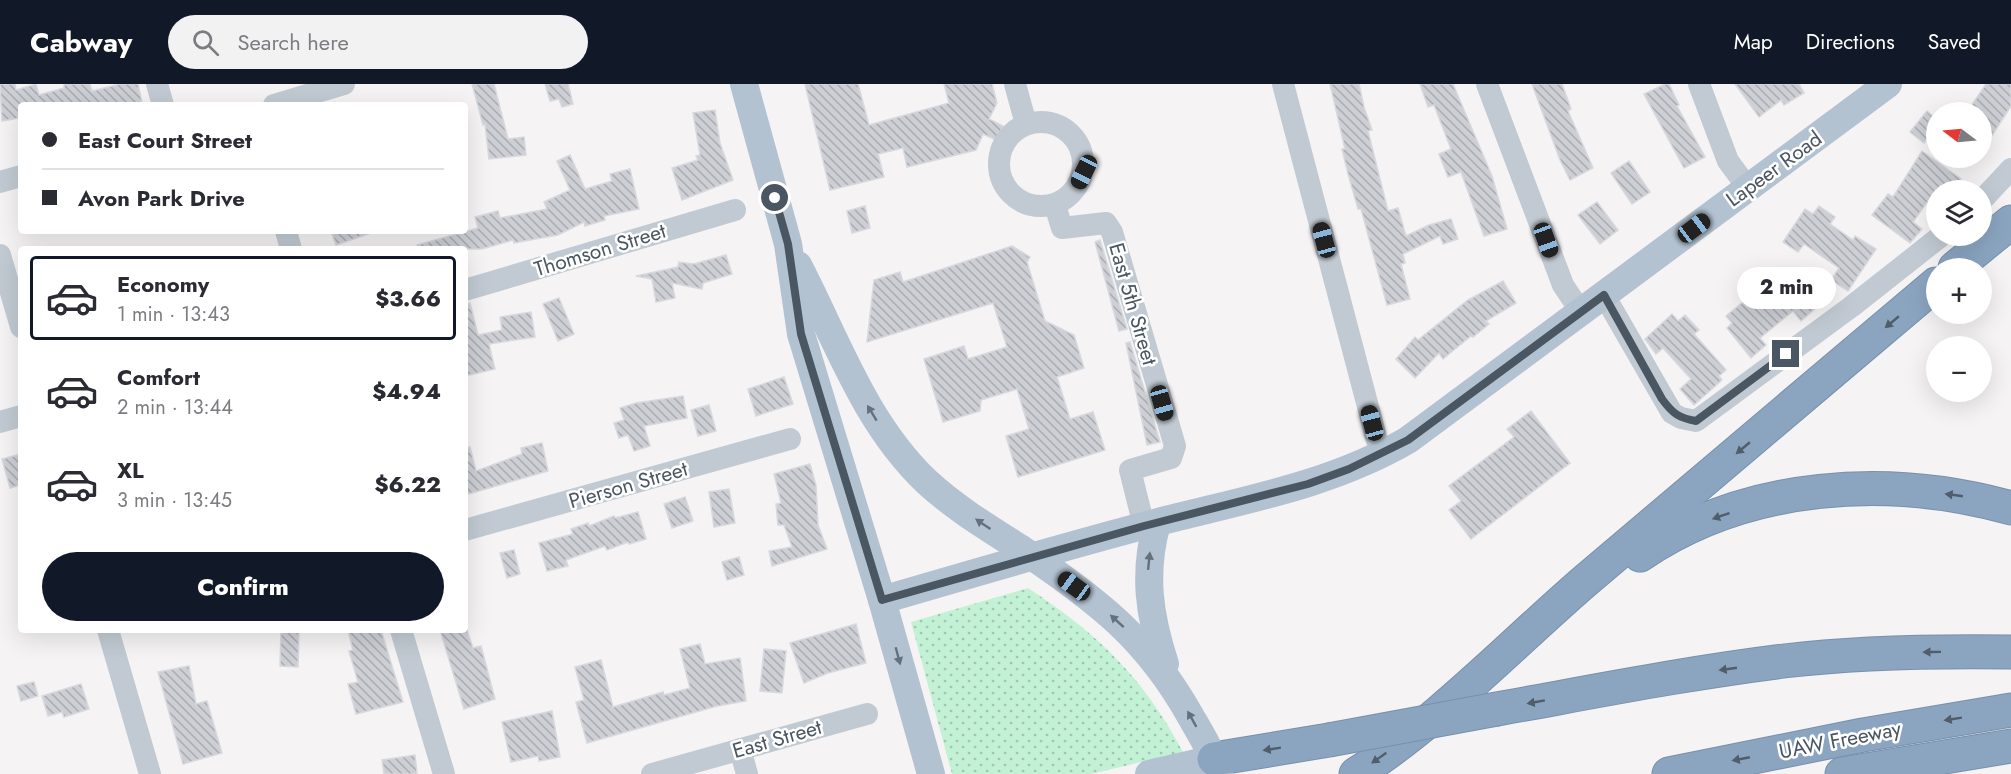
<!DOCTYPE html>
<meta charset="utf-8">
<style>
:root{--surface:#fff;--page:#f2f2f3;--text:#2b2b33;--muted:#7c7c81;--line:#e1e1e2;--accent:#111827}
body{margin:0;font-family:Jost,sans-serif;background:var(--page);color:var(--text);height:100vh;display:flex;flex-direction:column;font-size:22px;white-space:nowrap}
*{box-sizing:border-box;margin:0}
p{font-size:20px;color:var(--muted)}
.icon{flex:none;width:33px;height:33px;fill:none;stroke:currentColor;stroke-width:2;stroke-linecap:round;stroke-linejoin:round}
.map{position:relative;flex:1;overflow:hidden}
.drawer{position:absolute;left:18px;top:162px;width:450px;height:387px;display:flex;flex-direction:column;background:var(--surface);border-radius:6px;box-shadow:0 6px 24px #0002}
.drawer>*{flex:none}
.hud{position:absolute;left:18px;top:18px;width:450px;height:132px;border-radius:6px;box-shadow:0 6px 24px #0002;display:grid;align-content:center;height:132px;padding:0 24px;background:var(--surface)}
.needle{width:39px;rotate:286deg}
.buttons{position:absolute;left:1926px;top:18px;display:grid;gap:12px}
.buttons a{display:grid;place-items:center;width:66px;height:66px;border-radius:50%;background:var(--surface);box-shadow:0 6px 24px #0002;font-size:30px}
.end{position:absolute;width:27px;height:27px;margin:-14px;border:8px solid #4a5661;background:#fff;box-shadow:0 0 0 3px #fff}
.from{border-radius:50%}
.bubble{position:absolute;height:42px;border-radius:21px;background:var(--surface);box-shadow:0 6px 24px #0002;font-size:20px;font-weight:800;line-height:42px;text-align:center}
.car{position:absolute;width:18px;height:36px;margin:-18px -9px;border-radius:8px;box-shadow:0 0 4px 2px #0007;background:linear-gradient(#222 24%,#8ab4d8 0 40%,#222 0 76%,#8ab4d8 0 86%,#222 0)}
.hud b{display:flex;align-items:center;gap:21px;height:57px;font-size:22px}
.hud b+b{border-top:2px solid var(--line)}
.hud i{width:15px;height:15px;background:var(--text)}
ul{padding:10px 0 0;list-style:none}
li{display:flex;align-items:center;gap:18px;height:84px;margin:0 12px 9px;padding:0 12px;border:3px solid transparent;border-radius:6px}
li div{flex:1}
li b{display:block;font-size:22px}
li em{font-style:normal;font-weight:800}
li.selected{border-color:var(--accent)}
li>.icon{width:54px;height:54px;stroke-width:1.5}
.primary-button{display:flex;gap:12px;margin-top:auto;padding:12px 24px}
.primary-button a{flex:1;height:69px;border-radius:36px;background:var(--accent);color:#fff;font-size:24px;font-weight:800;line-height:69px;text-align:center}
header{display:flex;align-items:center;gap:36px;box-sizing:border-box;height:84px;padding:0 30px;background:var(--accent);color:#fff}
header strong{font-size:28px}
nav{display:flex;gap:33px;margin-inline-start:auto;font-size:21px}
.search{width:420px;height:54px;background:var(--page);display:flex;align-items:center;gap:15px;box-sizing:border-box;padding:0 21px;border-radius:33px;color:var(--muted);font-size:22px}
.map>svg:first-child{display:block}
</style>
<header>
<strong>Cabway</strong>
<div class="search"><svg class="icon" aria-label="search" viewBox="0 0 24 24"><circle cx="10" cy="10" r="6"/><path d="M15 15l6 6"/></svg>Search here</div>
<nav><a>Map</a><a>Directions</a><a>Saved</a></nav>
</header>
<div class="map">
<svg width="2011" height="690" viewBox="0 0 2011 690">
<defs>
<pattern id="park-dots" width="8" height="8" patternUnits="userSpaceOnUse" patternTransform="scale(1.5)"><rect width="8" height="8" fill="#c3f1d5"/><path d="M2 2h.1M6 6h.1" fill="none" stroke="#a0c6b0" stroke-width="1.8" stroke-linecap="round"/></pattern>
<pattern id="building-back-hatch" width="6" height="6" patternUnits="userSpaceOnUse" patternTransform="scale(1.5)"><rect width="6" height="6" fill="#cdcfd5"/><path d="M-1 5l2 2M0 0l6 6M5-1l2 2" fill="none" stroke="#a8abb0"/></pattern>
</defs>
<rect width="100%" height="100%" fill="#f5f3f3"/>
<!-- park -->
<path fill="url(#park-dots)" d="M1028,504C1099,551 1142,592 1183,668L1091,690H952L911,538Z"/>
<!-- building -->
<g fill="url(#building-back-hatch)" stroke="#d7d9de" stroke-width="1.5">
<polygon points="0,0 15,0 16,6 36,0 39,11 64,4 64,0 90,0 92,7 120,0 138,0 142,18 131,21 18,21 20,34 2,37"/>
<polygon points="472,0 494,0 508,55 524,53 526,71 489,75 485,40 483,41"/>
<polygon points="545,0 568,0 573,20 562,23 559,15 550,17"/>
<polygon points="805,0 858,0 869,41 949,19 944,0 992,0 997,19 989,35 1003,42 996,56 983,50 976,66 907,83 903,64 878,70 884,93 830,106"/>
<polygon points="1330,0 1359,0 1364,23 1372,46 1368,47 1388,127 1398,124 1406,152 1429,141 1451,135 1458,155 1443,160 1440,152 1403,170 1405,179 1401,180 1410,215 1387,221 1361,125 1358,125 1348,90 1342,65 1345,65"/>
<polygon points="1420,0 1453,0 1492,92 1507,145 1484,152 1461,88 1448,93 1439,70 1451,65 1434,21 1428,23"/>
<polygon points="1532,0 1562,0 1571,25 1568,27 1593,84 1570,96 1560,76"/>
<polygon points="1665,0 1669,0 1679,21 1677,22 1705,73 1684,84 1644,10"/>
<polygon points="1735,0 1799,0 1804,9 1784,21 1781,16 1759,33"/>
<polygon points="1986,0 2011,0 2011,22 1982,67 1982,28 1967,28"/>
<polygon points="715,26 720,59 733,96 682,116 672,84 698,76 696,72 700,71 693,29"/>
<polygon points="1927,27 1936,35 1936,43 1924,59 1910,48"/>
<polygon points="1922,67 1961,95 1953,106 1936,106 1913,138 1922,145 1910,159 1872,131 1888,110 1893,113"/>
<polygon points="570,71 585,105 612,97 610,90 630,85 639,125 604,132 605,136 585,142 584,138 558,151 514,159 513,156 482,165 417,165 417,161 478,144 475,133 498,127 500,134 547,125 544,118 570,106 557,77"/>
<polygon points="1629,77 1650,108 1632,120 1611,89"/>
<polygon points="1597,118 1618,146 1600,160 1578,131"/>
<polygon points="865,122 870,144 852,149 847,127"/>
<polygon points="1819,122 1835,133 1830,140 1853,156 1855,152 1876,165 1848,207 1831,196 1839,184 1804,160 1798,168 1783,158 1805,125 1813,130"/>
<polygon points="331,147 371,147 371,149 336,161"/>
<polygon points="1100,156 1127,245 1119,247 1095,158"/>
<polygon points="1012,162 1030,173 1027,178 1045,237 1074,251 1084,284 1057,293 1070,335 1093,328 1105,366 1018,393 1006,352 1029,345 1017,305 981,316 980,327 943,338 924,275 964,262 968,275 1007,263 993,219 867,258 874,196 900,188 903,198"/>
<polygon points="726,171 732,190 703,199 702,205 672,199 675,214 656,218 652,195 636,192 678,183 679,178 694,180"/>
<polygon points="1781,189 1789,198 1793,194 1817,223 1801,237 1793,227 1760,254 1766,261 1751,274 1727,244 1732,239 1726,232 1743,218 1747,223 1765,208 1763,204"/>
<polygon points="1503,197 1516,219 1486,237 1489,240 1473,253 1471,252 1443,275 1439,269 1415,294 1396,275 1415,253 1418,256 1468,216"/>
<polygon points="559,214 574,250 558,257 543,220"/>
<polygon points="465,219 470,219 478,251 502,246 500,233 531,228 535,253 489,260 495,285 465,292"/>
<polygon points="1672,230 1678,237 1685,231 1699,246 1694,250 1726,286 1719,292 1722,296 1694,321 1680,305 1691,295 1663,264 1656,270 1645,255"/>
<polygon points="1130,258 1160,358 1147,361 1126,259"/>
<polygon points="784,293 793,320 756,332 748,305"/>
<polygon points="683,312 687,334 644,342 650,362 634,367 628,351 619,354 614,339 624,336 620,324 636,319"/>
<polygon points="709,321 716,347 698,352 691,326"/>
<polygon points="1531,327 1570,379 1471,455 1449,426 1461,417 1449,402 1514,353 1507,345"/>
<polygon points="542,359 548,387 465,411 465,364 470,363 476,387 522,370 521,364"/>
<polygon points="21,370 21,401 10,404 2,375"/>
<polygon points="810,380 816,401 818,441 827,465 772,482 769,467 792,463 784,441 778,441 776,420 781,419 774,390"/>
<polygon points="729,405 735,439 714,443 709,408"/>
<polygon points="685,413 693,437 672,444 664,420"/>
<polygon points="638,428 646,455 629,460 628,458 607,466 605,462 566,476 568,482 547,487 539,459 573,450 571,445 588,439 589,442 614,432 615,434"/>
<polygon points="514,466 520,490 507,494 500,469"/>
<polygon points="739,473 744,491 727,496 722,478"/>
<polygon points="856,540 866,579 828,589 804,599 790,559"/>
<polygon points="281,546 299,546 298,583 280,582"/>
<polygon points="348,546 381,546 403,618 356,630 348,600 358,598 349,567 353,566"/>
<polygon points="440,546 467,546 473,564 481,562 495,615 464,625"/>
<polygon points="700,560 705,580 740,574 746,617 717,622 587,659 576,618 584,616 575,583 601,576 613,623 663,608 664,611 690,604 680,565"/>
<polygon points="764,565 786,567 782,609 760,607"/>
<polygon points="189,582 196,620 207,617 222,669 183,680 158,588"/>
<polygon points="34,598 38,612 21,617 17,602"/>
<polygon points="81,600 89,625 64,633 62,628 48,632 42,612"/>
<polygon points="552,627 560,673 539,677 538,672 511,678 502,638"/>
<polygon points="415,671 417,690 384,690 382,676"/>
</g>
<g fill="none" stroke-linecap="round" stroke-linejoin="round">
<!-- highway casing -->
<g stroke="#7690ad" stroke-width="35">
<g id="highway">
<polyline points="1955,184 2011,138"/>
<path d="M1640,471C1747,398 1889,390 2011,424"/>
<path d="M1497,625C1592,608 1687,589 1784,577C1859,568 1936,567 2011,568"/>
<polyline points="1214,675 1329,656"/>
<path d="M1356,690C1437,639 1512,560 1585,497C1702,397 1819,299 1936,200"/>
<polyline points="1669,690 1863,651 2011,626"/>
<polyline points="1842,690 2011,662"/>
</g>
</g>
<!-- minor -->
<g stroke="#c1cad2" stroke-width="22">
<polyline points="157,0 163,21"/>
<polyline points="1015,0 1026,40"/>
<polyline points="1283,0 1381,372"/>
<polyline points="1487,0 1563,201 1581,228"/>
<polyline points="1699,0 1728,77 1748,104"/>
<polyline points="274,21 344,0"/>
<circle cx="1041" cy="80" r="42"/>
<polyline points="0,98 21,92"/>
<polyline points="1982,116 2011,85"/>
<polyline points="1055,121 1062,144 1106,139 1112,148 1175,362 1171,374 1130,386 1144,442"/>
<polyline points="286,147 291,165"/>
<polyline points="0,171 21,243"/>
<polyline points="465,206 735,126"/>
<polyline points="1604,211 1672,329 1681,334 1696,337 1851,223 1941,152"/>
<polyline points="0,338 21,332"/>
<polyline points="465,446 790,355"/>
<polyline points="108,546 150,690"/>
<polyline points="401,546 444,690"/>
<polyline points="740,665 747,690"/>
<polyline points="652,690 867,630"/>
</g>
<!-- major -->
<g stroke="#b3c2d1" stroke-width="28">
<polyline points="744,0 788,160 801,250 882,516 931,690"/>
<path d="M798,181C837,256 864,338 927,398C955,424 990,445 1023,466C1097,516 1147,554 1191,633C1202,652 1213,670 1219,690"/>
<path d="M1157,439C1143,489 1149,531 1165,580"/>
<path d="M882,516C974,489 1066,462 1158,438C1243,416 1331,401 1408,356L1888,0"/>
<polyline points="1149,690 1214,675"/>
</g>
<!-- highway -->
<use href="#highway" stroke="#8ba5c1" stroke-width="33"/>
<!-- highway-bridge casing -->
<g stroke="#7690ad" stroke-width="35" stroke-linecap="butt">
<polyline id="highway-bridge" points="1329,656 1497,625"/>
</g>
<!-- highway-bridge -->
<use href="#highway-bridge" stroke="#8ba5c1" stroke-width="33"/>
</g>
<!-- one-way arrows -->
<defs><path id="oneway-solid" d="M-6-.8H1V-3.2L6.5 0L1 3.2V.8H-6Z" transform="scale(1.5)"/></defs>
<g fill="#505e6b">
<use href="#oneway-solid" transform="translate(1892 238) rotate(140)"/>
<use href="#oneway-solid" transform="translate(1743 364) rotate(140)"/>
<use href="#oneway-solid" transform="translate(1954 411) rotate(-172)"/>
<use href="#oneway-solid" transform="translate(1721 432) rotate(161)"/>
<use href="#oneway-solid" transform="translate(1932 568) rotate(179)"/>
<use href="#oneway-solid" transform="translate(1728 585) rotate(172)"/>
<use href="#oneway-solid" transform="translate(1536 618) rotate(170)"/>
<use href="#oneway-solid" transform="translate(1953 635) rotate(171)"/>
<use href="#oneway-solid" transform="translate(1272 665) rotate(171)"/>
<use href="#oneway-solid" transform="translate(1379 674) rotate(145)"/>
<use href="#oneway-solid" transform="translate(1741 675) rotate(169)"/>
</g>
<g fill="#64717d">
<use href="#oneway-solid" transform="translate(872 329) rotate(-121)"/>
<use href="#oneway-solid" transform="translate(983 440) rotate(-146)"/>
<use href="#oneway-solid" transform="translate(1149 477) rotate(-84)"/>
<use href="#oneway-solid" transform="translate(1117 537) rotate(-138)"/>
<use href="#oneway-solid" transform="translate(898 572) rotate(75)"/>
<use href="#oneway-solid" transform="translate(1192 635) rotate(-119)"/>
</g>
<g fill="none" stroke-linecap="round" stroke-linejoin="round">
<!-- route -->
<path stroke="#4a5661" stroke-width="8" d="M775,114L788,160L801,250L882,516L1144,442L1308,400L1349,385L1408,356L1604,211L1662,315C1673,330 1679,334 1696,337L1786,270"/>
</g>
<g text-anchor="middle" dominant-baseline="central" stroke-width="5" stroke-linejoin="round" paint-order="stroke">
<!-- street labels -->
<g font-size="21" fill="#4a5661" stroke="#fff">
<text transform="translate(1774 85) rotate(-36)">Lapeer Road</text>
<text transform="translate(600 166) rotate(-17)">Thomson Street</text>
<text transform="translate(1133 220) rotate(74)">East 5th Street</text>
<text transform="translate(628 401) rotate(-16)">Pierson Street</text>
<text transform="translate(777 655) rotate(-16)">East Street</text>
<text transform="translate(1840 656) rotate(-11)">UAW Freeway</text>
</g>
</g>
</svg>
<div class="buttons">
<a><svg class="needle" viewBox="-14 -14 28 28"><path d="M0-13l5 13h-10z" fill="#e53935"/><path d="M0 13l5-13h-10z" fill="#7c7c81"/></svg></a>
<a><svg class="icon" aria-label="layers" viewBox="0 0 24 24"><path d="M12 4l9 5-9 5-9-5zM3 14l9 5 9-5"/></svg></a>
<a>+</a>
<a>−</a>
</div>
<i class="end from" style="left:775px;top:114px"></i>
<i class="end" style="left:1786px;top:270px"></i>
<div class="bubble" style="left:1737px;top:183px;width:99px">2 min</div>
<i class="car" style="left:1084px;top:88px;rotate:206deg"></i>
<i class="car" style="left:1694px;top:144px;rotate:53deg"></i>
<i class="car" style="left:1324px;top:156px;rotate:345deg"></i>
<i class="car" style="left:1546px;top:156px;rotate:160deg"></i>
<i class="car" style="left:1162px;top:319px;rotate:164deg"></i>
<i class="car" style="left:1372px;top:339px;rotate:345deg"></i>
<i class="car" style="left:1074px;top:502px;rotate:306deg"></i>
<div class="hud">
<b><i class="from"></i>East Court Street</b>
<b><i></i>Avon Park Drive</b>
</div>
<section class="drawer">
<ul>
<li class="selected"><svg class="icon" aria-label="car" viewBox="0 0 24 24"><path d="M5 17H2v-5l4-1 3-4h7l3 4 3 1v5h-3M9 17h6M6 11h13"/><circle cx="7" cy="17" r="2"/><circle cx="17" cy="17" r="2"/></svg><div><b>Economy</b><p>1 min · 13:43</p></div><em>$3.66</em></li>
<li><svg class="icon" aria-label="car" viewBox="0 0 24 24"><path d="M5 17H2v-5l4-1 3-4h7l3 4 3 1v5h-3M9 17h6M6 11h13"/><circle cx="7" cy="17" r="2"/><circle cx="17" cy="17" r="2"/></svg><div><b>Comfort</b><p>2 min · 13:44</p></div><em>$4.94</em></li>
<li><svg class="icon" aria-label="car" viewBox="0 0 24 24"><path d="M5 17H2v-5l4-1 3-4h7l3 4 3 1v5h-3M9 17h6M6 11h13"/><circle cx="7" cy="17" r="2"/><circle cx="17" cy="17" r="2"/></svg><div><b>XL</b><p>3 min · 13:45</p></div><em>$6.22</em></li>
</ul>
<div class="primary-button"><a>Confirm</a></div>
</section>
</div>
